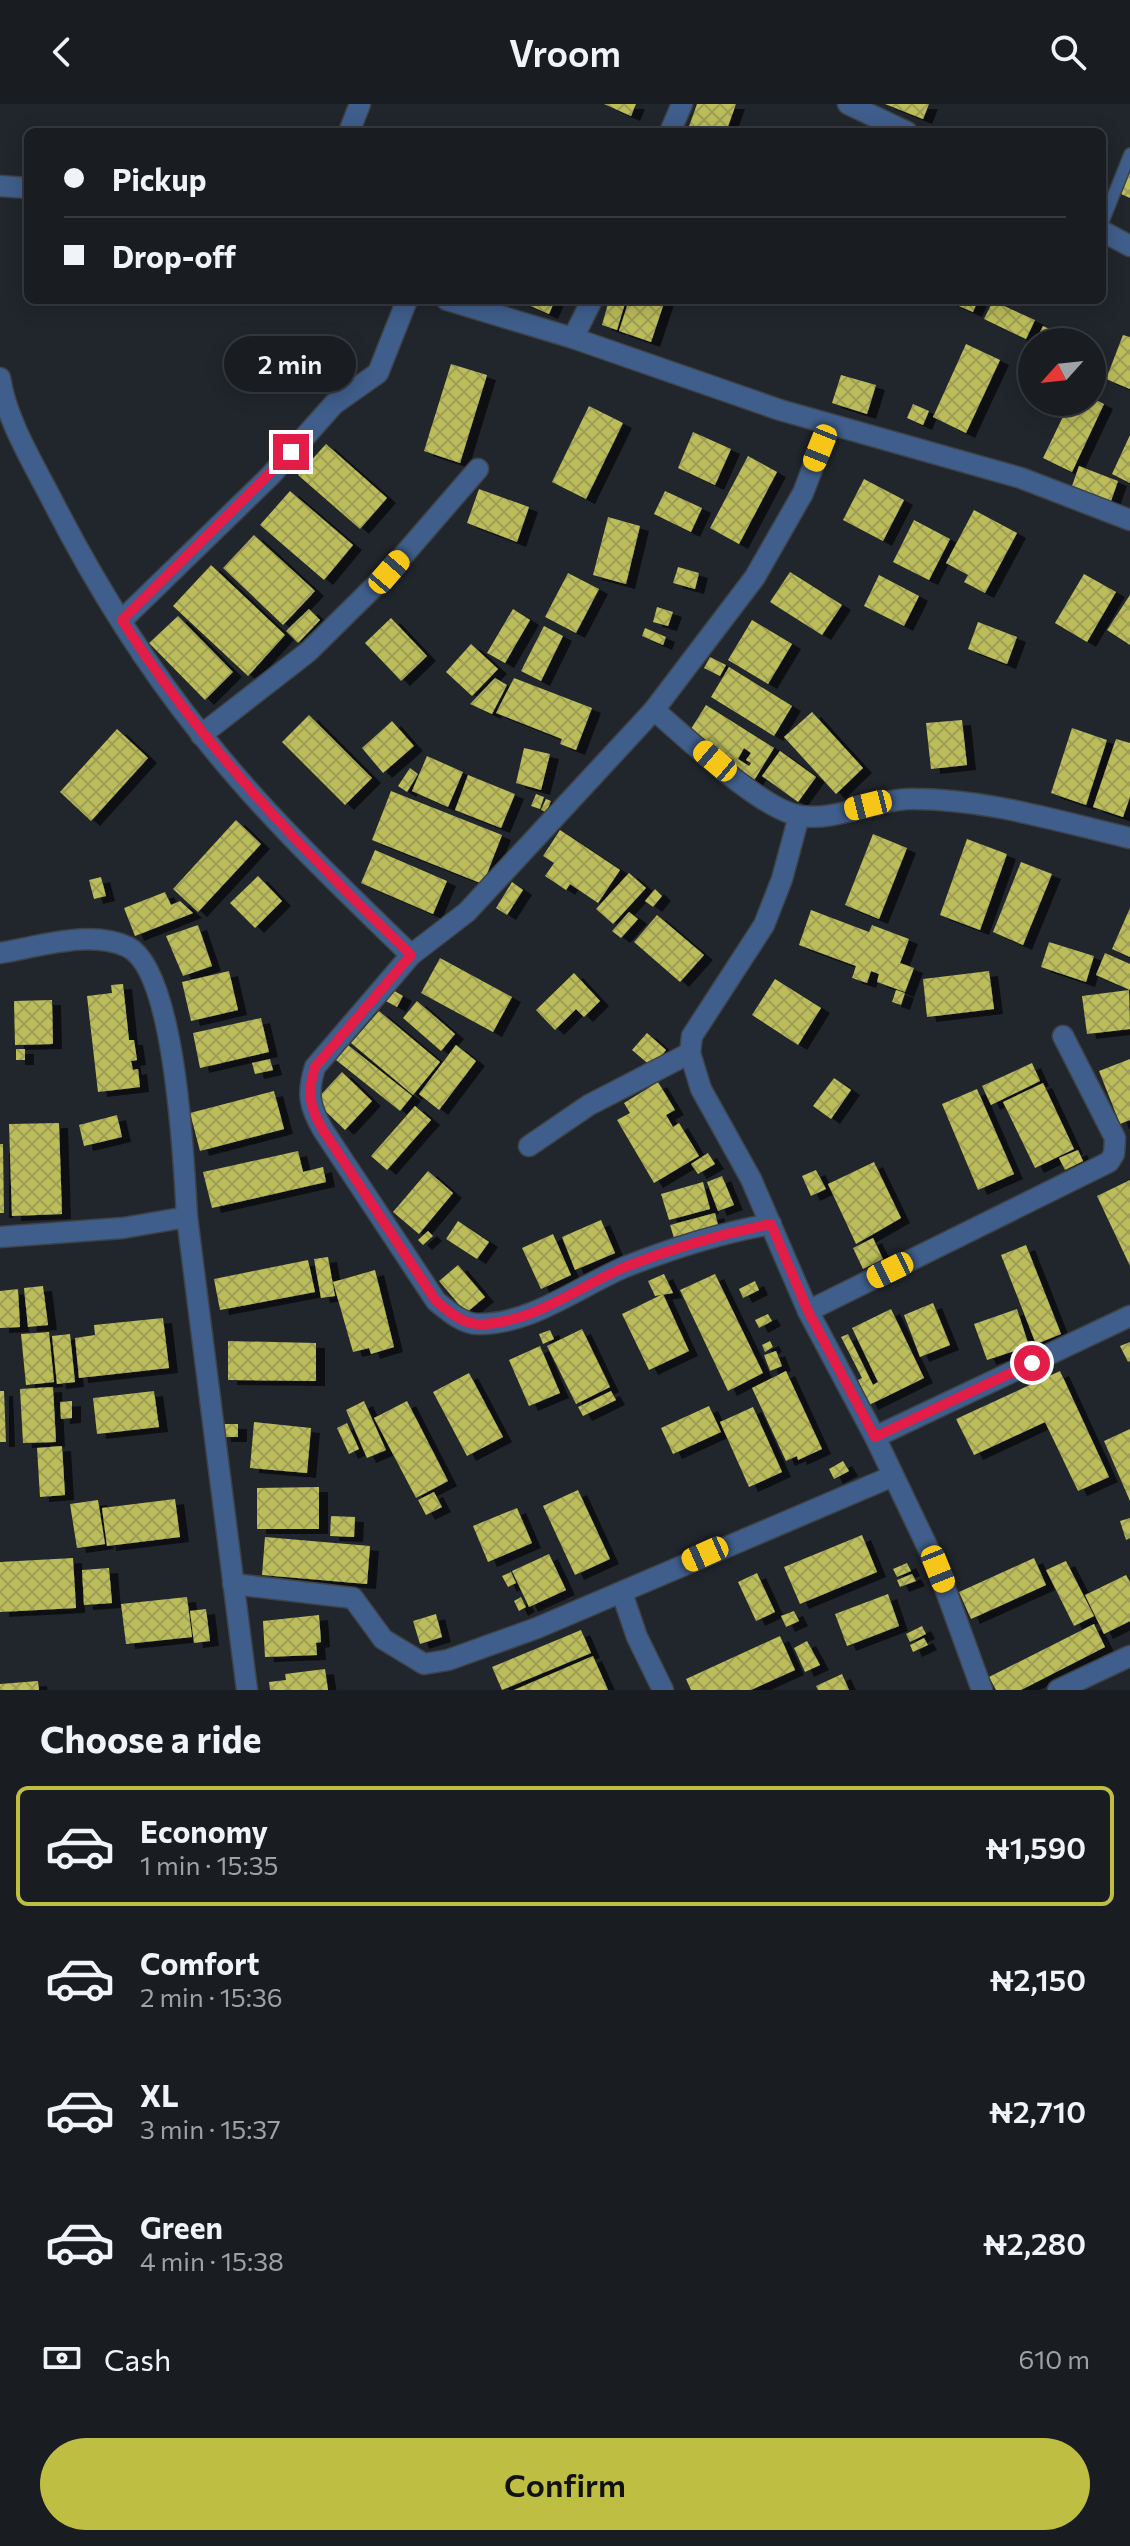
<!DOCTYPE html>
<meta charset="utf-8">
<style>
:root{--surface:#191c21;--page:#26292e;--text:#f1f3f6;--muted:#9fa1a5;--line:#373a3f;--accent:#bebf42}
body{margin:0;font-family:Commissioner,sans-serif;background:var(--page);color:var(--text);height:100vh;display:flex;flex-direction:column;font-size:30px;white-space:nowrap}
*{box-sizing:border-box;margin:0}
p{font-size:26px;color:var(--muted)}
.icon{flex:none;width:44px;height:44px;fill:none;stroke:currentColor;stroke-width:2;stroke-linecap:round;stroke-linejoin:round}
.map{position:relative;height:1586px;overflow:hidden}
.sheet{display:flex;flex-direction:column;background:var(--surface);flex:1}
.sheet>*{flex:none}
.guide{position:absolute;left:24px;top:24px;width:1082px;height:176px;border-radius:12px;box-shadow:0 4px 20px #0003,0 0 0 2px var(--line);display:grid;align-content:center;height:176px;padding:0 40px;background:var(--surface)}
.needle{width:52px;rotate:243deg}
.buttons{position:absolute;left:1018px;top:224px;display:grid;gap:16px}
.buttons a{display:grid;place-items:center;width:88px;height:88px;border-radius:50%;background:var(--surface);box-shadow:0 4px 20px #0003,0 0 0 2px var(--line);font-size:40px}
.end{position:absolute;width:36px;height:36px;margin:-18px;border:10px solid #e11d48;background:#fff;box-shadow:0 0 0 4px #fff}
.from{border-radius:50%}
.bubble{position:absolute;height:56px;border-radius:28px;background:var(--surface);box-shadow:0 4px 20px #0003,0 0 0 2px var(--line);font-size:26px;font-weight:600;line-height:56px;text-align:center}
.car{position:absolute;width:24px;height:48px;margin:-24px -12px;border-radius:10px;box-shadow:0 0 6px 2px #0007;background:linear-gradient(#f5c518 24%,#345 0 40%,#f5c518 0 76%,#345 0 86%,#f5c518 0)}
.guide b{display:flex;align-items:center;gap:28px;height:76px;font-size:30px}
.guide b+b{border-top:2px solid var(--line)}
.guide i{width:20px;height:20px;background:var(--text)}
ul{padding:0;list-style:none}
li{display:flex;align-items:center;gap:24px;height:120px;margin:0 16px 12px;padding:0 24px;border:4px solid transparent;border-radius:12px}
li div{flex:1}
li b{display:block;font-size:30px}
li em{font-style:normal;font-weight:600}
li.on{border-color:var(--accent)}
li>.icon{width:72px;height:72px;stroke-width:1.5}
h2{padding:0 40px;font-size:36px;line-height:96px}
.pay{display:flex;align-items:center;gap:20px;height:88px;padding:0 40px;font-size:30px}
.pay p{margin-inline-start:auto}
.action{display:flex;gap:16px;margin-top:auto;padding:16px 40px}
.action a{flex:1;height:92px;border-radius:48px;background:var(--accent);color:#111;font-size:32px;font-weight:600;line-height:92px;text-align:center}
header{display:flex;justify-content:space-between;align-items:center;height:104px;padding:0 40px;background:var(--surface);font-size:36px;font-weight:600}
.map>svg:first-child{display:block}
</style>
<header><svg class="icon" aria-label="back" viewBox="0 0 24 24"><path d="M15 5l-7 7 7 7"/></svg>Vroom<svg class="icon" aria-label="search" viewBox="0 0 24 24"><circle cx="10" cy="10" r="6"/><path d="M15 15l6 6"/></svg></header>
<div class="map">
<svg width="1130" height="1586" viewBox="0 0 1130 1586">
<defs>
<pattern id="building-cross-hatch" width="8" height="8" patternUnits="userSpaceOnUse" patternTransform="scale(2)"><rect width="8" height="8" fill="#bcbd5a"/><path d="M0 0l8 8M0 8l8-8" fill="none" stroke="#9d9e54"/></pattern>
<filter id="shadow"><feDropShadow dx="9" dy="5" stdDeviation="0" flood-color="#0009"/></filter>
</defs>
<rect width="100%" height="100%" fill="#21262c"/>
<!-- building -->
<g fill="url(#building-cross-hatch)" fill-rule="evenodd" filter="url(#shadow)">
<polygon points="604,0 636,0 631,12"/>
<polygon points="697,0 736,0 726,28 687,28"/>
<polygon points="885,0 929,0 923,15"/>
<polygon points="1130,68 1130,94 1121,90"/>
<polygon points="517,196 555,196 549,210"/>
<polygon points="609,196 626,196 617,226 602,221"/>
<polygon points="629,196 665,196 651,238 619,227"/>
<polygon points="945,196 978,196 973,208"/>
<polygon points="993,197 1035,216 1026,235 984,215"/>
<polygon points="1043,222 1077,238 1035,238"/>
<polygon points="1123,231 1130,233 1130,285 1106,275"/>
<polygon points="966,240 1000,256 966,329 933,313"/>
<polygon points="451,260 487,271 460,359 424,347"/>
<polygon points="841,271 876,281 867,310 832,299"/>
<polygon points="1092,294 1104,300 1072,368 1043,354 1070,298 1092,298"/>
<polygon points="913,300 929,307 923,321 907,314"/>
<polygon points="589,302 623,319 586,395 552,378"/>
<polygon points="693,328 731,345 715,381 678,364"/>
<polygon points="1130,331 1130,379 1112,370"/>
<polygon points="326,340 387,394 360,425 298,371"/>
<polygon points="748,352 777,368 739,440 710,424"/>
<polygon points="1079,362 1118,377 1111,397 1072,382"/>
<polygon points="864,375 904,396 883,437 843,416"/>
<polygon points="479,385 529,403 517,438 467,419"/>
<polygon points="290,387 353,441 324,476 260,421"/>
<polygon points="665,387 702,404 691,428 654,410"/>
<polygon points="974,406 1017,429 985,489 964,478 968,471 946,459"/>
<polygon points="608,413 640,422 626,480 593,471"/>
<polygon points="914,416 950,435 929,476 893,458"/>
<polygon points="254,431 315,487 283,521 223,464"/>
<polygon points="211,461 285,531 248,572 173,502"/>
<polygon points="678,463 699,469 695,485 673,479"/>
<polygon points="790,468 842,501 822,531 770,498"/>
<polygon points="568,469 599,485 576,529 545,513"/>
<polygon points="1084,470 1116,488 1087,538 1055,519"/>
<polygon points="879,471 919,492 904,522 864,502"/>
<polygon points="1130,491 1130,541 1107,526"/>
<polygon points="657,503 673,508 668,522 653,518"/>
<polygon points="309,505 320,516 298,539 286,527"/>
<polygon points="513,505 530,516 505,559 487,549"/>
<polygon points="178,512 233,568 205,596 149,539"/>
<polygon points="391,514 427,552 401,577 365,539"/>
<polygon points="752,516 792,540 768,580 728,556"/>
<polygon points="978,518 1017,533 1007,560 968,545"/>
<polygon points="544,522 563,532 541,577 521,567"/>
<polygon points="645,524 666,533 663,541 642,532"/>
<polygon points="471,540 498,565 472,592 446,568"/>
<polygon points="710,553 726,561 720,572 704,564"/>
<polygon points="729,563 792,602 774,632 711,593"/>
<polygon points="495,574 507,581 492,610 470,600"/>
<polygon points="514,574 592,604 576,646 560,640 562,635 496,609"/>
<path d="M706,601L774,644L753,678L730,663L734,656L689,628ZM744,644L751,649L746,656L751,659L749,662L738,655Z"/>
<polygon points="812,608 863,664 836,690 784,633"/>
<polygon points="309,611 372,674 345,701 282,638"/>
<polygon points="962,616 967,661 931,665 926,619"/>
<polygon points="392,617 414,642 383,669 362,644"/>
<polygon points="1072,624 1107,636 1086,701 1051,689"/>
<polygon points="117,625 148,654 91,717 60,688"/>
<polygon points="1116,635 1130,639 1130,693 1123,713 1093,703"/>
<polygon points="524,644 550,650 541,686 516,679"/>
<polygon points="780,647 816,673 798,698 762,672"/>
<polygon points="427,652 463,668 448,703 412,687"/>
<polygon points="410,664 418,670 407,688 398,682"/>
<polygon points="468,671 515,690 501,724 455,706"/>
<polygon points="391,687 502,731 483,780 372,736"/>
<polygon points="536,690 544,693 540,705 531,702"/>
<polygon points="546,695 551,697 546,708 541,706"/>
<polygon points="236,716 261,740 198,808 173,785"/>
<polygon points="560,726 620,766 598,799 570,780 566,786 545,772 554,759 543,752"/>
<polygon points="873,730 907,744 879,815 845,801"/>
<polygon points="967,735 1007,750 980,826 940,811"/>
<polygon points="375,746 447,777 433,810 361,779"/>
<polygon points="1021,758 1052,770 1023,841 993,828"/>
<polygon points="629,769 646,784 613,820 596,805"/>
<polygon points="258,772 282,797 255,824 230,799"/>
<polygon points="101,773 106,792 94,795 89,776"/>
<polygon points="512,778 523,786 507,811 496,804"/>
<polygon points="655,785 662,792 653,803 645,797"/>
<polygon points="165,788 171,801 180,797 193,809 135,832 124,804"/>
<polygon points="1130,804 1130,853 1112,845"/>
<polygon points="811,806 869,828 872,821 909,835 900,859 914,864 905,888 877,878 879,870 871,867 867,879 852,874 856,862 799,841"/>
<polygon points="629,808 638,815 621,834 612,827"/>
<polygon points="657,811 704,851 680,878 634,838"/>
<polygon points="198,821 212,862 183,872 166,832"/>
<polygon points="1049,838 1094,852 1086,878 1041,863"/>
<polygon points="1105,849 1130,860 1130,886 1096,871"/>
<polygon points="440,854 512,893 493,928 421,889"/>
<polygon points="229,867 238,906 191,917 182,878"/>
<polygon points="989,867 994,905 927,913 923,875"/>
<polygon points="574,869 600,897 584,913 576,905 555,926 536,906"/>
<polygon points="775,875 821,904 798,941 752,911"/>
<polygon points="123,880 129,936 134,936 137,956 131,957 133,966 138,965 140,983 98,988 87,892 112,889 111,881"/>
<polygon points="391,885 403,892 397,903 384,896"/>
<polygon points="896,886 905,889 901,901 892,898"/>
<polygon points="1129,886 1130,925 1087,930 1082,892"/>
<polygon points="52,896 53,940 15,941 14,897"/>
<polygon points="417,897 455,930 441,947 403,914"/>
<polygon points="379,907 440,958 413,991 351,939"/>
<polygon points="261,914 269,948 200,964 193,929"/>
<polygon points="647,929 666,946 652,963 632,946"/>
<polygon points="348,941 412,992 400,1007 336,956"/>
<polygon points="456,941 476,957 439,1006 419,990"/>
<rect x="16" y="945" width="9" height="11"/>
<polygon points="270,955 273,966 255,970 252,959"/>
<polygon points="1130,955 1130,1016 1120,1020 1099,967"/>
<polygon points="1032,959 1040,977 991,1001 982,982"/>
<polygon points="342,968 372,997 345,1026 315,997"/>
<polygon points="834,974 851,986 831,1015 813,1002"/>
<polygon points="658,978 675,1006 666,1011 673,1023 679,1019 699,1052 654,1079 617,1016 630,1009 624,999"/>
<polygon points="1043,979 1074,1045 1035,1064 1003,998"/>
<polygon points="977,985 1014,1070 978,1086 942,1000"/>
<polygon points="274,987 284,1025 200,1047 190,1009"/>
<polygon points="415,1002 431,1016 387,1066 371,1052"/>
<polygon points="117,1011 122,1033 84,1042 79,1021"/>
<polygon points="59,1019 62,1110 12,1112 9,1020"/>
<polygon points="0,1040 3,1040 4,1109 0,1109"/>
<polygon points="1078,1046 1083,1057 1065,1066 1059,1054"/>
<polygon points="298,1047 303,1068 323,1063 326,1078 212,1104 203,1068"/>
<polygon points="708,1049 715,1060 698,1070 691,1060"/>
<polygon points="874,1058 901,1114 856,1140 828,1080"/>
<polygon points="816,1066 826,1085 811,1092 802,1072"/>
<polygon points="428,1067 453,1089 419,1130 393,1108"/>
<polygon points="722,1072 734,1101 718,1107 707,1078"/>
<polygon points="1130,1076 1130,1162 1097,1092"/>
<polygon points="703,1078 710,1105 669,1116 661,1090"/>
<polygon points="715,1109 718,1121 674,1134 670,1121"/>
<polygon points="601,1116 615,1149 575,1166 562,1133"/>
<polygon points="458,1117 489,1138 477,1155 446,1135"/>
<polygon points="428,1127 433,1132 423,1141 418,1136"/>
<polygon points="553,1130 571,1171 541,1185 522,1144"/>
<polygon points="873,1134 883,1155 863,1165 853,1144"/>
<polygon points="1026,1141 1061,1230 1036,1240 1001,1151"/>
<polygon points="328,1153 335,1192 321,1194 314,1155"/>
<polygon points="308,1156 315,1188 220,1206 214,1175"/>
<polygon points="458,1161 485,1193 466,1209 439,1177"/>
<polygon points="375,1166 394,1243 371,1250 369,1244 353,1248 333,1178"/>
<polygon points="664,1170 673,1189 655,1192 648,1177"/>
<polygon points="715,1170 763,1269 728,1287 680,1186"/>
<polygon points="755,1177 759,1186 743,1194 739,1185"/>
<polygon points="43,1182 48,1221 28,1223 24,1184"/>
<polygon points="18,1185 20,1223 0,1224 0,1187"/>
<polygon points="663,1190 689,1247 649,1266 622,1210"/>
<polygon points="933,1199 950,1241 920,1253 904,1211"/>
<polygon points="891,1205 924,1274 869,1301 858,1276 862,1274 841,1233 848,1230 873,1281 878,1278 852,1224"/>
<polygon points="1017,1205 1029,1242 987,1256 974,1220"/>
<polygon points="768,1210 772,1217 759,1224 755,1216"/>
<polygon points="163,1214 169,1264 79,1274 75,1234 95,1231 94,1221"/>
<polygon points="582,1225 610,1283 576,1300 547,1242"/>
<polygon points="550,1226 554,1235 543,1240 539,1230"/>
<polygon points="49,1228 54,1278 26,1281 21,1230"/>
<polygon points="70,1230 75,1278 57,1280 52,1232"/>
<polygon points="228,1237 316,1239 316,1277 228,1276"/>
<polygon points="770,1237 773,1243 765,1248 762,1241"/>
<polygon points="1130,1238 1130,1257 1128,1258 1120,1242"/>
<polygon points="540,1242 560,1289 529,1302 509,1256"/>
<polygon points="776,1247 782,1262 770,1267 764,1251"/>
<polygon points="786,1267 822,1345 798,1356 797,1352 786,1357 752,1284"/>
<polygon points="1060,1267 1109,1373 1078,1387 1045,1318 974,1351 956,1315"/>
<polygon points="469,1269 503,1333 467,1352 433,1288"/>
<polygon points="53,1283 56,1338 23,1339 20,1285"/>
<polygon points="0,1287 4,1287 6,1338 0,1338"/>
<polygon points="154,1287 159,1323 97,1330 93,1294"/>
<polygon points="611,1287 616,1296 583,1312 578,1303"/>
<polygon points="72,1297 72,1314 61,1315 60,1298"/>
<polygon points="364,1297 386,1346 367,1354 346,1306"/>
<polygon points="407,1297 448,1377 416,1394 374,1314"/>
<polygon points="709,1302 721,1328 673,1350 661,1324"/>
<polygon points="753,1303 782,1368 749,1383 720,1318"/>
<polygon points="254,1318 311,1324 307,1369 250,1364"/>
<polygon points="347,1319 359,1345 349,1350 337,1324"/>
<polygon points="221,1320 238,1320 238,1333 222,1333"/>
<polygon points="1130,1325 1130,1397 1104,1337"/>
<polygon points="62,1342 65,1391 40,1393 37,1344"/>
<polygon points="843,1357 849,1367 834,1375 829,1365"/>
<polygon points="319,1383 319,1425 257,1425 257,1384"/>
<polygon points="578,1386 610,1455 575,1471 543,1402"/>
<polygon points="434,1388 442,1403 426,1411 418,1396"/>
<polygon points="175,1395 180,1433 107,1442 102,1404"/>
<polygon points="98,1396 105,1440 77,1444 70,1400"/>
<polygon points="517,1404 532,1439 488,1458 473,1422"/>
<polygon points="331,1412 355,1413 354,1433 330,1432"/>
<polygon points="1130,1414 1130,1434 1126,1436 1120,1417"/>
<polygon points="862,1431 877,1468 800,1500 784,1463"/>
<polygon points="265,1433 370,1442 367,1480 262,1471"/>
<polygon points="549,1450 566,1486 529,1503 512,1467"/>
<polygon points="73,1454 76,1504 0,1508 0,1458"/>
<polygon points="1034,1454 1046,1481 971,1515 959,1488"/>
<polygon points="1066,1457 1094,1512 1074,1522 1046,1466"/>
<polygon points="907,1459 911,1467 897,1473 893,1465"/>
<polygon points="109,1464 112,1499 84,1501 82,1466"/>
<polygon points="511,1468 516,1479 508,1483 502,1472"/>
<polygon points="757,1469 775,1508 756,1517 738,1478"/>
<polygon points="912,1470 916,1477 900,1483 897,1476"/>
<polygon points="1126,1471 1130,1478 1130,1517 1104,1530 1085,1491"/>
<polygon points="888,1490 899,1522 847,1542 835,1510"/>
<polygon points="187,1493 192,1533 126,1540 121,1500"/>
<polygon points="521,1493 526,1503 519,1507 514,1497"/>
<polygon points="206,1505 210,1537 194,1539 190,1507"/>
<polygon points="794,1507 799,1517 786,1523 781,1512"/>
<polygon points="436,1510 442,1533 420,1540 413,1517"/>
<polygon points="319,1511 321,1538 316,1539 317,1551 265,1553 263,1517"/>
<polygon points="1094,1520 1105,1543 1021,1586 996,1586 989,1573"/>
<polygon points="922,1522 926,1530 910,1538 906,1530"/>
<polygon points="581,1526 591,1549 502,1586 492,1563"/>
<polygon points="780,1532 795,1566 751,1586 691,1586 686,1575"/>
<polygon points="924,1534 928,1541 913,1548 910,1541"/>
<polygon points="807,1537 820,1561 805,1568 794,1544"/>
<polygon points="593,1552 608,1586 514,1586"/>
<polygon points="325,1565 328,1586 270,1586 269,1578 286,1576 285,1570"/>
<polygon points="842,1570 849,1586 818,1586 816,1582"/>
<polygon points="38,1577 39,1586 0,1586 0,1580"/>
</g>
<g fill="none" stroke-linecap="round" stroke-linejoin="round">
<!-- service casing -->
<g stroke="#3e4348" stroke-width="14">
<polyline id="service" points="1102,120 1130,50"/>
</g>
<!-- minor casing -->
<g stroke="#3e4348" stroke-width="23">
<g id="minor">
<polyline points="848,0 907,28"/>
<polyline points="349,28 360,0"/>
<polyline points="670,28 682,0"/>
<polyline points="0,82 28,84"/>
<polyline points="1102,127 1130,142"/>
<polyline points="447,196 573,234 780,306 1021,374 1130,416"/>
<polyline points="573,234 592,196"/>
<path d="M0,274C6,315 33,359 52,396C94,478 144,559 202,631C265,711 338,780 411,851"/>
<polyline points="122,516 270,372 334,300 378,269 407,196"/>
<path d="M654,606C686,633 762,707 801,712C837,717 873,696 909,695C983,694 1058,717 1130,734"/>
<polyline points="201,631 308,548 389,468 478,365"/>
<polyline points="799,712 782,775 764,821 692,932 690,949 701,985 751,1075 808,1207 875,1333 938,1465 982,1586"/>
<path d="M0,849C38,843 91,825 128,843C176,868 184,1060 187,1113"/>
<polyline points="529,1042 589,1001 690,949"/>
<path d="M771,1120C721,1129 673,1144 625,1163C580,1182 530,1221 478,1220C463,1220 448,1207 436,1197L323,1026C309,1002 307,989 315,963L411,851L467,808L654,606L755,473L803,389L829,321"/>
<polyline points="0,1133 123,1124 187,1113 247,1586"/>
<polyline points="808,1207 1109,1058 1114,1050 1115,1034 1063,932"/>
<polyline points="875,1333 1130,1212"/>
<polyline points="233,1480 353,1494 383,1535 424,1560 448,1556 537,1524 893,1372"/>
<polyline points="622,1489 637,1533 663,1586"/>
<polyline points="1058,1586 1130,1552"/>
</g>
</g>
<!-- service -->
<use href="#service" stroke="#3f5e8b" stroke-width="11"/>
<!-- minor -->
<use href="#minor" stroke="#3f5e8b" stroke-width="20"/>
</g>
<g fill="none" stroke-linecap="round" stroke-linejoin="round">
<!-- route -->
<path stroke="#e11d48" stroke-width="10" d="M291,348L122,516C202,642 303,747 411,851L315,963C307,989 309,1002 323,1026L436,1197C448,1207 463,1220 478,1220C530,1221 580,1182 625,1163C673,1144 721,1130 771,1120L808,1207L875,1333L1032,1259"/>
</g>
</svg>
<div class="buttons">
<a><svg class="needle" viewBox="-14 -14 28 28"><path d="M0-13l5 13h-10z" fill="#e53935"/><path d="M0 13l5-13h-10z" fill="#9fa1a5"/></svg></a>
</div>
<i class="end from" style="left:1032px;top:1259px"></i>
<i class="end" style="left:291px;top:348px"></i>
<div class="bubble" style="left:224px;top:232px;width:132px">2 min</div>
<i class="car" style="left:820px;top:344px;rotate:202deg"></i>
<i class="car" style="left:389px;top:468px;rotate:41deg"></i>
<i class="car" style="left:715px;top:657px;rotate:310deg"></i>
<i class="car" style="left:868px;top:701px;rotate:256deg"></i>
<i class="car" style="left:890px;top:1166px;rotate:244deg"></i>
<i class="car" style="left:705px;top:1450px;rotate:246deg"></i>
<i class="car" style="left:938px;top:1465px;rotate:158deg"></i>
<div class="guide">
<b><i class="from"></i>Pickup</b>
<b><i></i>Drop-off</b>
</div>
</div>
<section class="sheet">
<h2>Choose a ride</h2>
<ul>
<li class="on"><svg class="icon" aria-label="car" viewBox="0 0 24 24"><path d="M5 17H2v-5l4-1 3-4h7l3 4 3 1v5h-3M9 17h6M6 11h13"/><circle cx="7" cy="17" r="2"/><circle cx="17" cy="17" r="2"/></svg><div><b>Economy</b><p>1 min · 15:35</p></div><em>₦1,590</em></li>
<li><svg class="icon" aria-label="car" viewBox="0 0 24 24"><path d="M5 17H2v-5l4-1 3-4h7l3 4 3 1v5h-3M9 17h6M6 11h13"/><circle cx="7" cy="17" r="2"/><circle cx="17" cy="17" r="2"/></svg><div><b>Comfort</b><p>2 min · 15:36</p></div><em>₦2,150</em></li>
<li><svg class="icon" aria-label="car" viewBox="0 0 24 24"><path d="M5 17H2v-5l4-1 3-4h7l3 4 3 1v5h-3M9 17h6M6 11h13"/><circle cx="7" cy="17" r="2"/><circle cx="17" cy="17" r="2"/></svg><div><b>XL</b><p>3 min · 15:37</p></div><em>₦2,710</em></li>
<li><svg class="icon" aria-label="car" viewBox="0 0 24 24"><path d="M5 17H2v-5l4-1 3-4h7l3 4 3 1v5h-3M9 17h6M6 11h13"/><circle cx="7" cy="17" r="2"/><circle cx="17" cy="17" r="2"/></svg><div><b>Green</b><p>4 min · 15:38</p></div><em>₦2,280</em></li>
</ul>
<div class="pay"><svg class="icon" aria-label="cash" viewBox="0 0 24 24"><path d="M3 7h18v10H3z"/><circle cx="12" cy="12" r="2"/></svg>Cash<p>610 m</p></div>
<div class="action"><a>Confirm</a></div>
</section>
